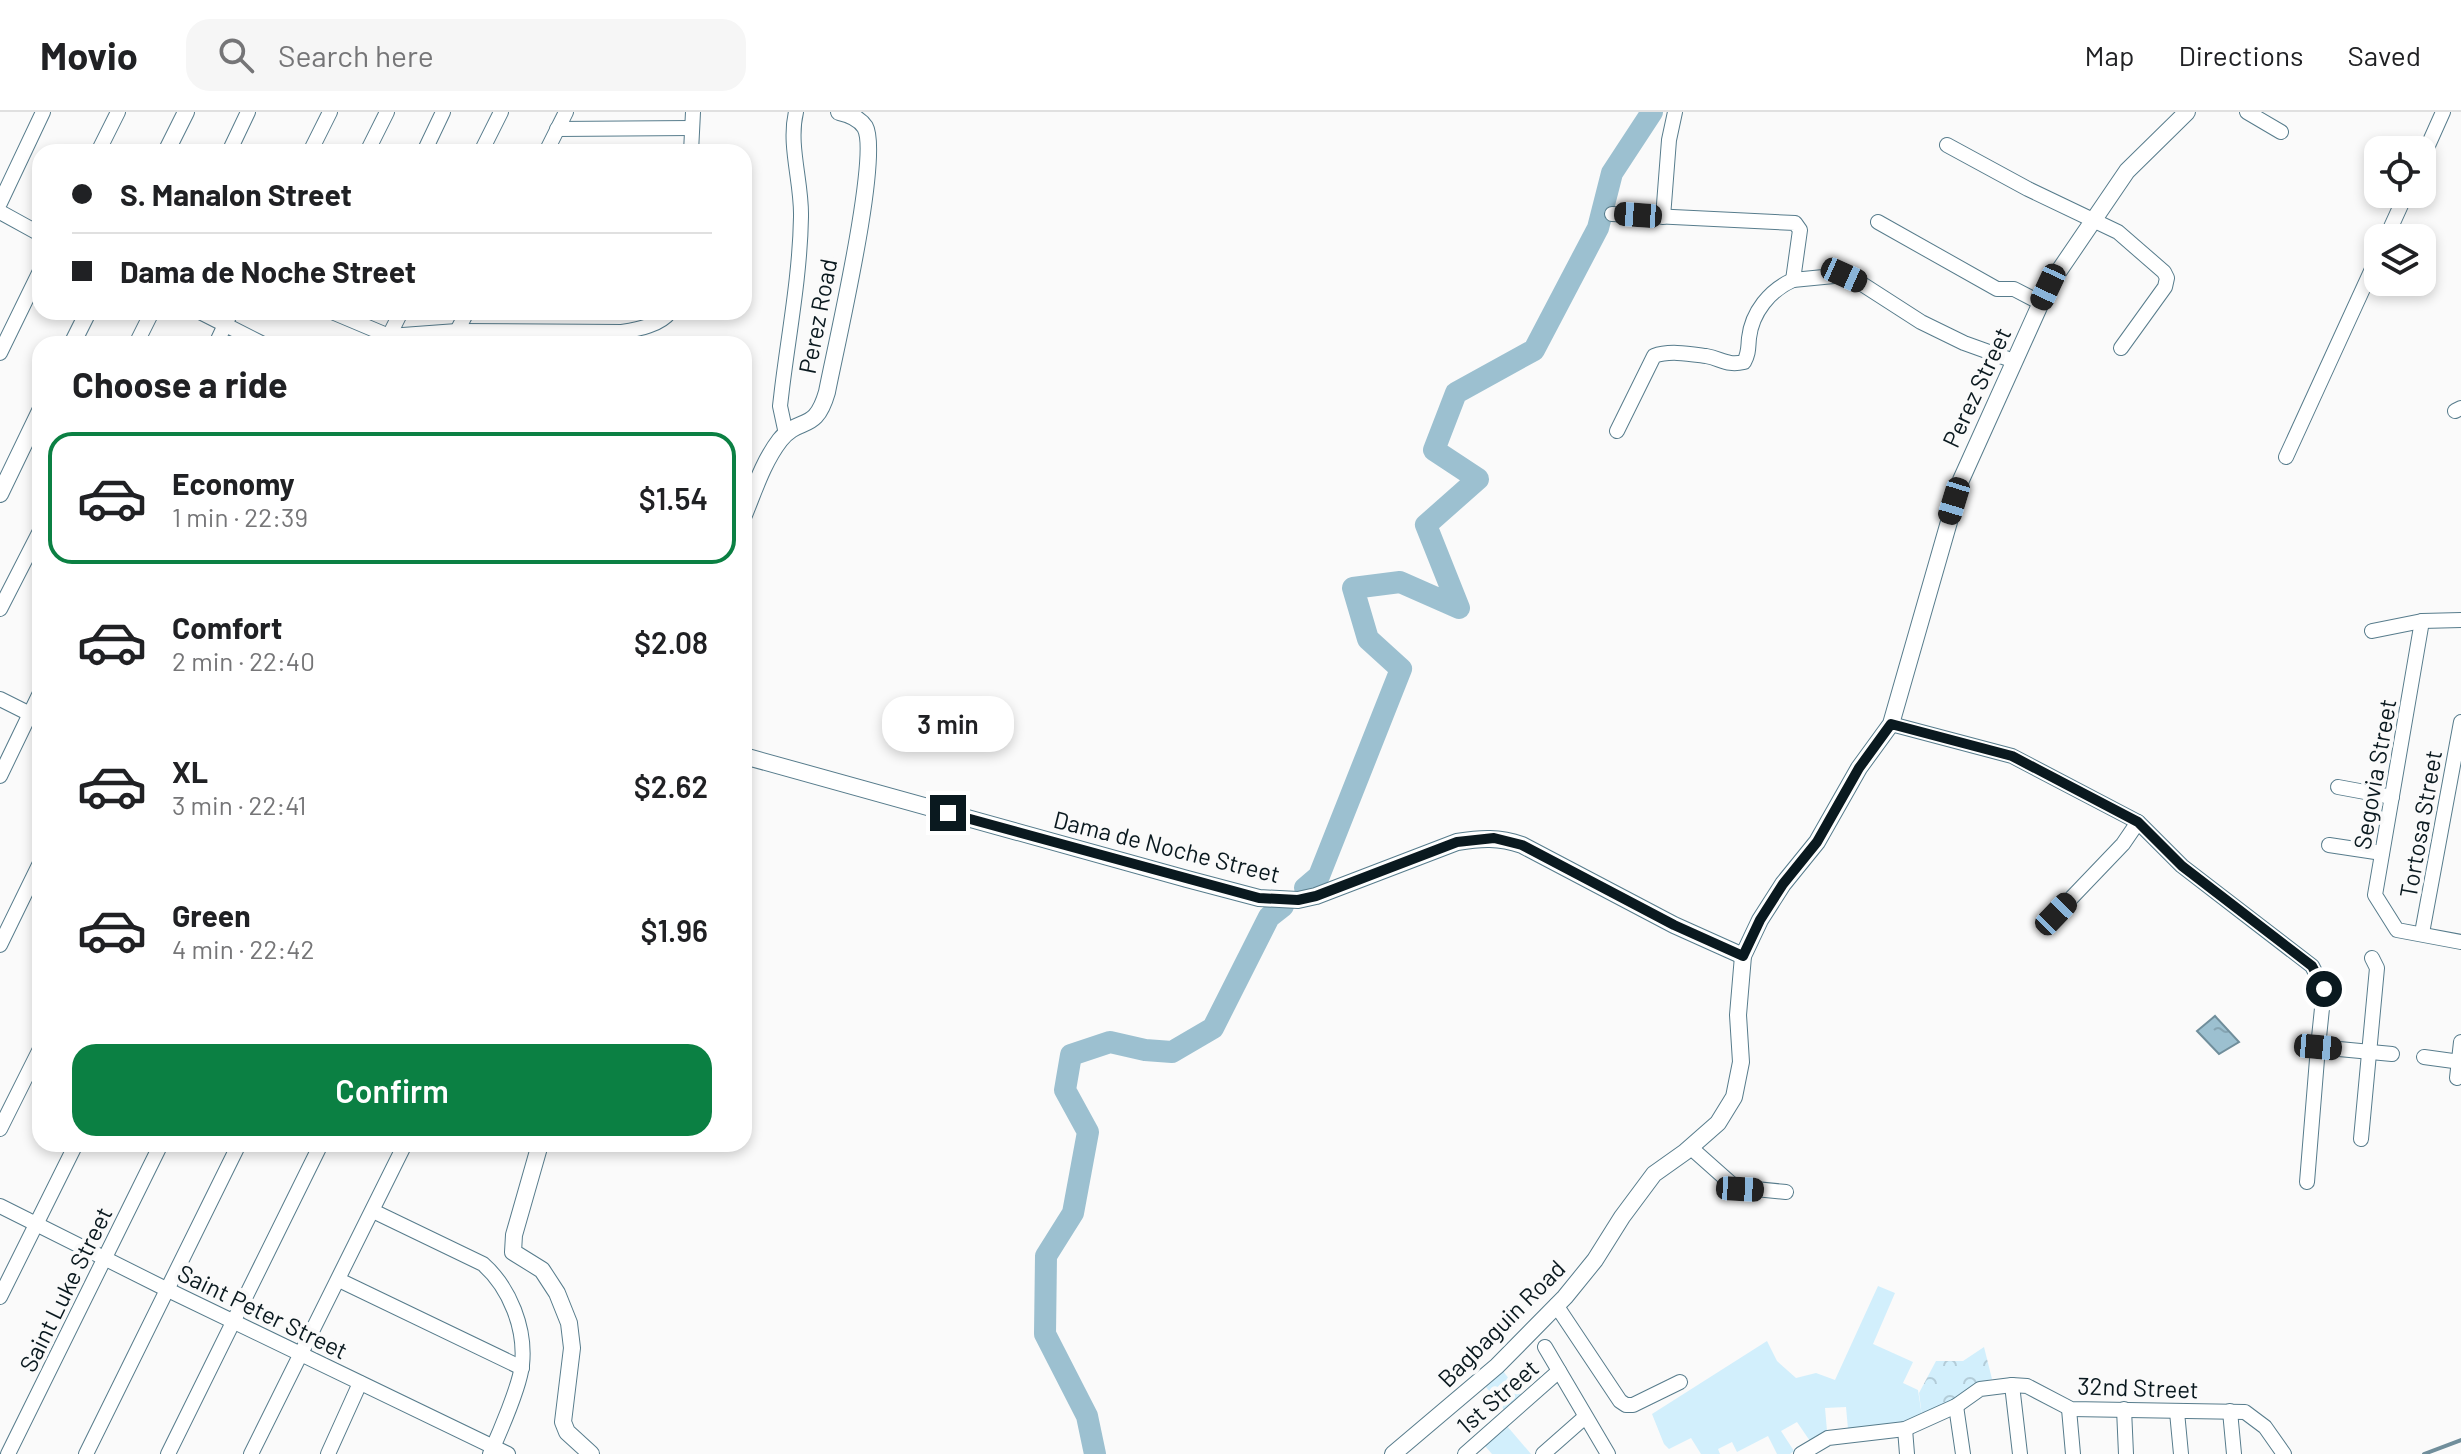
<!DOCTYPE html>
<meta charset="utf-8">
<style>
:root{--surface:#fff;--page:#f6f6f6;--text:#202124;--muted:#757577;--line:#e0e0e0;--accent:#0b8043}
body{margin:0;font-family:Barlow,sans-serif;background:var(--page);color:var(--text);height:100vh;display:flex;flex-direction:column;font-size:30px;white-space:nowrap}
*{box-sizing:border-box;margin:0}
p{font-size:26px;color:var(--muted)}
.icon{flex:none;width:44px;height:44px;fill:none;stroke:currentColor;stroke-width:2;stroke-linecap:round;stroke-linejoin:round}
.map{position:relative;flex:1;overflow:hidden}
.panel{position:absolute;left:32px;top:224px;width:720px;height:816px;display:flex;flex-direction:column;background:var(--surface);border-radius:24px;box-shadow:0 4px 12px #0003}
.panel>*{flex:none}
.banner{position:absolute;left:32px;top:32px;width:720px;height:176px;border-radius:24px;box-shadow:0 4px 12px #0003;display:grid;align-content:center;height:176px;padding:0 40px;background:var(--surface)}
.tools{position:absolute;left:2364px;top:24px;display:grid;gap:16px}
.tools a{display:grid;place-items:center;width:72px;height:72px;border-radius:16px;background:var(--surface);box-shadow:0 4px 12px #0003;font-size:40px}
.end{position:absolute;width:36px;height:36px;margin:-18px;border:10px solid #0a191f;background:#fff;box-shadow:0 0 0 4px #fff}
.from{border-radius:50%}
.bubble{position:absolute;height:56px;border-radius:24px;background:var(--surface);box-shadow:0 4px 12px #0003;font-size:26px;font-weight:600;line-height:56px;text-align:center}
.car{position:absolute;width:24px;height:48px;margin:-24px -12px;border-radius:10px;box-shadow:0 0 6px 2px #0007;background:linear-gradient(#222 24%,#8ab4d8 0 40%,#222 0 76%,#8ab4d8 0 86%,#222 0)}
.banner b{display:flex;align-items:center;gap:28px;height:76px;font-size:30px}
.banner b+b{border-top:2px solid var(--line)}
.banner i{width:20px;height:20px;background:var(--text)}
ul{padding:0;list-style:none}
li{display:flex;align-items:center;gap:24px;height:132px;margin:0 16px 12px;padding:0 24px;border:4px solid transparent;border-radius:24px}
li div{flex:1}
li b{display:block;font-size:30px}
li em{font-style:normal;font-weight:600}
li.current{border-color:var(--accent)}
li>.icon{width:72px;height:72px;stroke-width:1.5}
h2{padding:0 40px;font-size:36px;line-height:96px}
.button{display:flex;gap:16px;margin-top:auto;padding:16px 40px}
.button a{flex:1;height:92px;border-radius:24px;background:var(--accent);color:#fff;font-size:32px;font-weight:600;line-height:92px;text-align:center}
header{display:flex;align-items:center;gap:48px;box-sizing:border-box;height:112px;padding:0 40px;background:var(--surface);border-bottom:2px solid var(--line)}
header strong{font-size:38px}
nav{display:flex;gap:44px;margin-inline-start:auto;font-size:28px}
.search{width:560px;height:72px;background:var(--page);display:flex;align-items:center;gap:20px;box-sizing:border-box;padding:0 28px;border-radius:24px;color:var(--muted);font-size:30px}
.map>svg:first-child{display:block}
</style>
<header>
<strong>Movio</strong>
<div class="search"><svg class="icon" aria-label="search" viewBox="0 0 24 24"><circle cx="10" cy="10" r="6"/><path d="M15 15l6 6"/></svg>Search here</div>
<nav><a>Map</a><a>Directions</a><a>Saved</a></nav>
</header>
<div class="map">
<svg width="2461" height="1342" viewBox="0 0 2461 1342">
<defs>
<pattern id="park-crowns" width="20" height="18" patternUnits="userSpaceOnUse" patternTransform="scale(2)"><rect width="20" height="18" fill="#d2effc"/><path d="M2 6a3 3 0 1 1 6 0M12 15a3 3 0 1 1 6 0" fill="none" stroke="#b3ccd8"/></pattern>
<pattern id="water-ripples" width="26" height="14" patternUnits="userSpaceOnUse" patternTransform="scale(2)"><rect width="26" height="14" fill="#9cc0d0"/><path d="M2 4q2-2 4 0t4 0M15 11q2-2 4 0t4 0" fill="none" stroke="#85a4b2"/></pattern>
</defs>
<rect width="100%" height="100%" fill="#fafafa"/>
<!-- green -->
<g fill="#d2effc">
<polygon points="1878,1174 1895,1181 1873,1232 1913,1250 1903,1271 1918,1278 1922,1304 1904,1313 1860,1318 1848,1317 1846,1295 1825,1296 1827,1319 1810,1329 1797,1310 1781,1319 1794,1339 1790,1342 1777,1342 1768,1324 1737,1340 1732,1330 1718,1337 1720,1342 1701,1342 1691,1326 1669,1337 1664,1332 1652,1302 1767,1229 1777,1249 1796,1266 1816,1261 1835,1268"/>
<polygon points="1503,1259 1522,1284 1504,1298 1486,1275"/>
<polygon points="1507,1314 1531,1342 1492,1342 1485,1334"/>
</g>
<!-- park -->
<polygon fill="url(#park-crowns)" points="1984,1235 1992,1267 1976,1271 1952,1289 1922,1304 1919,1281 1936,1249 1963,1249"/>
<!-- water -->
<polygon fill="url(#water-ripples)" stroke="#708e9b" stroke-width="2" points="2215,904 2239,930 2219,942 2197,919"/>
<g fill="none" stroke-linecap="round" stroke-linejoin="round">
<!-- stream -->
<polyline stroke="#708e9b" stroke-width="4" points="2424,1342 2461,1328"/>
<!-- river -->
<g stroke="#9cc0d0" stroke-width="22">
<polyline points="1305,776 1319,764 1401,557 1368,527 1353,476 1400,470 1459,496 1426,413 1478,367 1434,338 1456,281 1534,238 1598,116 1612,61 1652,0"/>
<polyline points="1095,1342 1087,1304 1045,1222 1046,1144 1073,1101 1088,1020 1065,978 1071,943 1110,930 1145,938 1172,940 1213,916 1269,805 1283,794"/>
</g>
<!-- minor casing -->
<g stroke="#577c8c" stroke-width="16">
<g id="minor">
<polyline points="2247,0 2281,20"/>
<polyline points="557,17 692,16"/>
<polyline points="1947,33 2028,77 2118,120 2164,160 2167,166 2165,175 2121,236"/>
<polyline points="98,40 118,0"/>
<polyline points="229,40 248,0"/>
<polyline points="310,40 330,0"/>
<polyline points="367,40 387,0"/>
<polyline points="424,40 443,0"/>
<polyline points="481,40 501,0"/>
<polyline points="546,40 566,0"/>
<polyline points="691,40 693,0"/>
<polyline points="2422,47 2443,0"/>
<polyline points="0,91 43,0"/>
<polyline points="0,100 40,122"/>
<polyline points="1612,102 1795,111 1800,118 1793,168 1844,163 1862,172 1921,210 1964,231 2014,249"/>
<polyline points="1663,105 1669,28 1675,0"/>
<polyline points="1878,110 1997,177 2014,177 2041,191"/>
<polyline points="2386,126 2406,82"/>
<polyline points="200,200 263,232"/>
<path d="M332,200L389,224L457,219L622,220C639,217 660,213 670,200"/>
<polyline points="457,219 467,200"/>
<polyline points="387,228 401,200"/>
<polyline points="136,232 152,200"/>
<polyline points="216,232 231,200"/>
<polyline points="0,241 40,159"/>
<polyline points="2455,299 2461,296"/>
<path d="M1617,319L1654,244C1669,238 1691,242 1706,244C1722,247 1727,254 1744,250C1749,241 1748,236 1749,226C1752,200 1770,178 1793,168"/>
<path d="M786,322L780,294L782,277C789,220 800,163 801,105C802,71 788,33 796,0"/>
<polyline points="2286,345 2378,144"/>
<polyline points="0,497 40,419"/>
<polyline points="2422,509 2375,783 2397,818 2461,830"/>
<polyline points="2372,519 2422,509 2461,508"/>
<polyline points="0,587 40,607"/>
<polyline points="1891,612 2012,644 2138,710 2182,754 2312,854 2324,877 2318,935 2307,1070"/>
<polyline points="0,664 40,581"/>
<polyline points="2338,675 2392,685"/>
<polyline points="2329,733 2382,741"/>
<polyline points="2056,802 2123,732 2138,710"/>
<polyline points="2422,821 2461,610"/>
<polyline points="0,833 40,751"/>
<polyline points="2318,935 2392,942"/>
<polyline points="2424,945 2461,950"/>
<polyline points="2457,966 2461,930"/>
<polyline points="0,1017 40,937"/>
<polyline points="2361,1027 2377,856 2372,846"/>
<polyline points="1690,1035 1735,1075 1786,1080"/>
<polyline points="0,1094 166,1177 508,1342"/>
<path d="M373,1099L483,1152C510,1176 526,1217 522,1253C520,1273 499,1322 490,1342"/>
<polyline points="339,1168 522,1256"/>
<polyline points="0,1185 76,1032"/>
<polyline points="1556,1193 1620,1289 1626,1293 1633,1293 1680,1270"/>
<polyline points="1545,1235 1608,1342"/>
<polyline points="2012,1273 2020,1342"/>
<polyline points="1956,1294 1963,1342"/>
<polyline points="2069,1297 2073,1342"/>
<polyline points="2124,1297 2126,1342"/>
<polyline points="2230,1299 2234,1342"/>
<polyline points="2177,1300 2181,1342"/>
<polyline points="1905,1317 1907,1342"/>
<polyline points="8,1342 161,1032"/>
<polyline points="86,1342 239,1032"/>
<polyline points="168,1342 321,1032"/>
<polyline points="251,1342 405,1032"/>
<polyline points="328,1342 360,1271"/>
<polyline points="1465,1342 1559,1259"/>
<polyline points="1543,1342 1585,1305"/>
<polyline points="1801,1342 1828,1326 1905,1317 1956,1294 1980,1277 2012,1273 2027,1274 2071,1297 2245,1300 2265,1315 2284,1342"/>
</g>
</g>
<!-- tertiary casing -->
<g stroke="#577c8c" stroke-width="18">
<g id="tertiary">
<polyline points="166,40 186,0"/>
<polyline points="72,232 88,200"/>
<polyline points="0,382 40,299"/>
<path d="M744,403C754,379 763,350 780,328C800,303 815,322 827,280C835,238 881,43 865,15C859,6 848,2 839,0"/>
<path d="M744,644L1187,767L1259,786L1298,788L1316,784L1457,730C1481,726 1499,725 1522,733L1674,813L1743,844"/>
<polyline points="540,1032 514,1123 513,1140 542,1158 557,1181 569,1211 572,1236 563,1310 567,1320 591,1342"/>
<polyline points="1393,1342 1497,1254 1565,1185 1595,1148 1622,1105 1654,1062 1685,1040 1718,1011 1734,985 1741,950 1738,903 1743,844 1760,808 1783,772 1817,730 1859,656 1891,612 1961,368 2048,175 2127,59 2187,0"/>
</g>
</g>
<!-- minor -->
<use href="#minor" stroke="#fff" stroke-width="14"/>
<!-- tertiary -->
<use href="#tertiary" stroke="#fff" stroke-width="16"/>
</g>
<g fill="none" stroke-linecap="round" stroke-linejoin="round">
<!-- route -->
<polyline stroke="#0a191f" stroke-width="10" points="948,701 1259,786 1298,788 1316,784 1457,730 1494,726 1522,733 1674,813 1743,844 1760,808 1783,772 1817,730 1859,656 1891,612 2012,644 2138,710 2182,754 2312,854 2324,877"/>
</g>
<g text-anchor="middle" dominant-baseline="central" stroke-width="8" stroke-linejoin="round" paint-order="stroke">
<!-- street labels -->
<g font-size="24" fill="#0a191f" stroke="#fafafa">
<text transform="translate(817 204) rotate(-79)">Perez Road</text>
<text transform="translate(1976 275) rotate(-65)">Perez Street</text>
<text transform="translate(2374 662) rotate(-80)">Segovia Street</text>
<text transform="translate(2420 712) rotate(-80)">Tortosa Street</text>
<text transform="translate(1167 734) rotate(14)">Dama de Noche Street</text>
<text transform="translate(65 1177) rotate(-64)">Saint Luke Street</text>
<text transform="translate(263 1199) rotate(26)">Saint Peter Street</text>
<text transform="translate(1501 1211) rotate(-45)">Bagbaguin Road</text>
<text transform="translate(2138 1275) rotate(2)">32nd Street</text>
<text transform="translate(1497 1284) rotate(-41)">1st Street</text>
</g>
</g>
</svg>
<div class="tools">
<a><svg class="icon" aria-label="locate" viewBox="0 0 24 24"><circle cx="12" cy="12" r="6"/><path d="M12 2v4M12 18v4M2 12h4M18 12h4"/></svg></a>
<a><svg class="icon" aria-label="layers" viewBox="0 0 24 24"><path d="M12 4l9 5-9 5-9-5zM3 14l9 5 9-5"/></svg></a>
</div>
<i class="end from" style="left:2324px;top:877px"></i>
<i class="end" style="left:948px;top:701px"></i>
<div class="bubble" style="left:882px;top:584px;width:132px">3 min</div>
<i class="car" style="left:1638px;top:103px;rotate:274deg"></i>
<i class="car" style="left:1844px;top:163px;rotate:114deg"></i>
<i class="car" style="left:2048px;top:175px;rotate:205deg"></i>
<i class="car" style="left:1954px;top:389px;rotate:197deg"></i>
<i class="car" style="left:2056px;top:802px;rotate:44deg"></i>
<i class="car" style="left:2318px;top:935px;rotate:95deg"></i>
<i class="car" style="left:1740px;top:1077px;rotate:93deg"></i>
<div class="banner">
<b><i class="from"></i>S. Manalon Street</b>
<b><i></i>Dama de Noche Street</b>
</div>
<section class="panel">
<h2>Choose a ride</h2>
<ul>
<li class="current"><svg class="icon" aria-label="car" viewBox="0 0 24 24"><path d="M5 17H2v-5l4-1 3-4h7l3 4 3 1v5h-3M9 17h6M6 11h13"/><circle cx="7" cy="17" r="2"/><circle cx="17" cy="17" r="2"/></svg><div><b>Economy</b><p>1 min · 22:39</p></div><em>$1.54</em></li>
<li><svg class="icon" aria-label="car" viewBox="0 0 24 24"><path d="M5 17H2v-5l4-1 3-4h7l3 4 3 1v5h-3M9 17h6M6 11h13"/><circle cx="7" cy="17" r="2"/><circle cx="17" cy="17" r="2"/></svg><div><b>Comfort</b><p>2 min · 22:40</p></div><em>$2.08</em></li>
<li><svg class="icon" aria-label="car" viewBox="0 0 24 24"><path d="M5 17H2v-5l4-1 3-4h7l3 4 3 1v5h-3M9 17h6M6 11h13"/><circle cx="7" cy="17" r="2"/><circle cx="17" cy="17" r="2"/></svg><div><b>XL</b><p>3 min · 22:41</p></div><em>$2.62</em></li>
<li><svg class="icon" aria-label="car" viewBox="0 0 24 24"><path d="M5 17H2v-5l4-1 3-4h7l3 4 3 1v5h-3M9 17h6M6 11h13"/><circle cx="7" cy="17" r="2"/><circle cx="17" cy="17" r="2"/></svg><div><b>Green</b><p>4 min · 22:42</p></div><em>$1.96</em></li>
</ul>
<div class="button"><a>Confirm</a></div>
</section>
</div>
